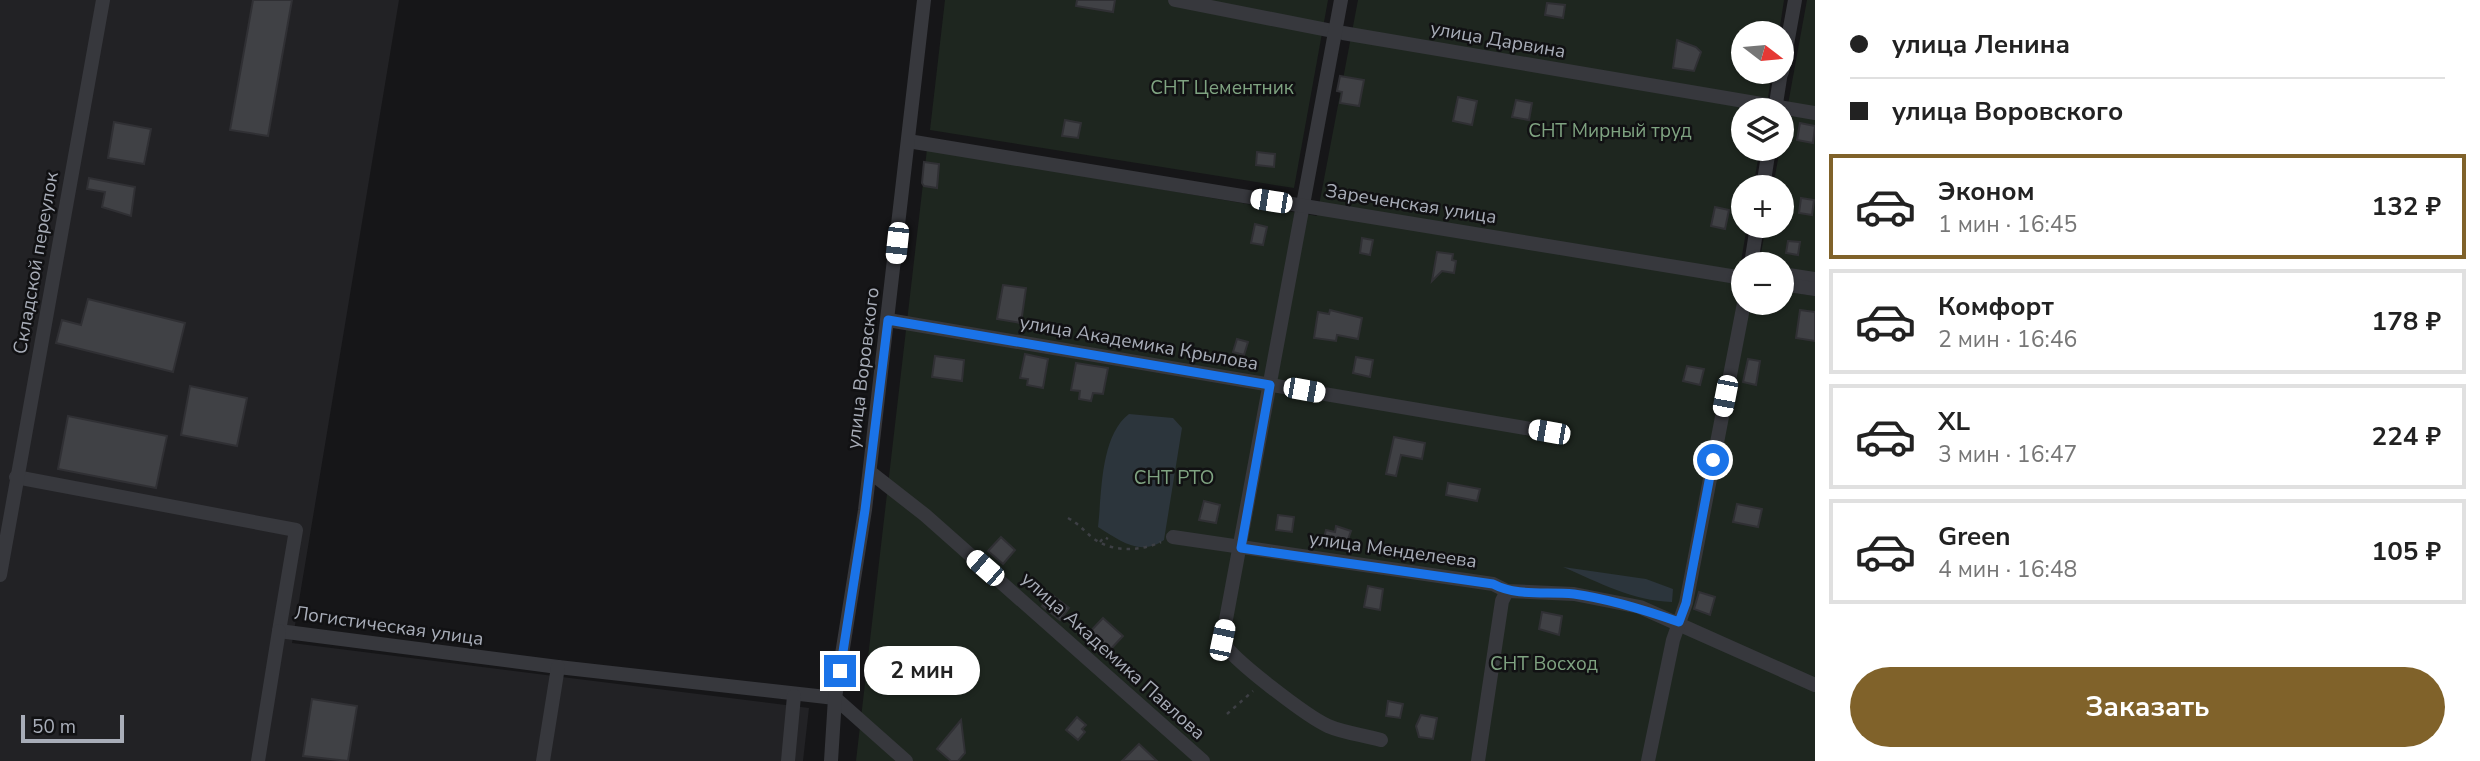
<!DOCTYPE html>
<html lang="ru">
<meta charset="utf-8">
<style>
:root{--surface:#fff;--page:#f6f6f6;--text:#222;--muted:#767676;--line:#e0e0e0;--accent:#80622a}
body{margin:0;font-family:"Nunito Sans",sans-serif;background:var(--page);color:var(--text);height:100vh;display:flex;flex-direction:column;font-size:26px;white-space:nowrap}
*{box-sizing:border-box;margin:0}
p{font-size:23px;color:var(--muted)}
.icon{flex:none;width:38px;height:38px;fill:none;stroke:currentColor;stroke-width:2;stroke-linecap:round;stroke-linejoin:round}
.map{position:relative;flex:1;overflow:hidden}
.side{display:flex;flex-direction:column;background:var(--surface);width:665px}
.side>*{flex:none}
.top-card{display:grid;align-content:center;height:154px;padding:0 35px;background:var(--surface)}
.needle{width:46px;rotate:106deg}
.fabs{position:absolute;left:1731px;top:21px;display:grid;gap:14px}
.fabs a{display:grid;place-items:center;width:63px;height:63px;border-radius:50%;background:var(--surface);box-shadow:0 2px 5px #0004;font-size:35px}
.scale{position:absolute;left:21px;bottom:18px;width:103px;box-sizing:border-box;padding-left:7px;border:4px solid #a8adb8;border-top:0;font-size:19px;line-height:24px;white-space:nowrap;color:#a8adb8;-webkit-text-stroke:5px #111113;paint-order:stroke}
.end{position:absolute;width:32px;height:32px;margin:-16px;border:9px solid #1a73e8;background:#fff;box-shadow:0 0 0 4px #fff}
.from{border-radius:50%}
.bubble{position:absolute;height:49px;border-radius:24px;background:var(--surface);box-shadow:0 2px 5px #0004;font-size:23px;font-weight:700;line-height:49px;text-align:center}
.car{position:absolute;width:21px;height:42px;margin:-21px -10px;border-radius:9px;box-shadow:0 0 5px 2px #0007;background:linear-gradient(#fff 24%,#345 0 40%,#fff 0 76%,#345 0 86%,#fff 0)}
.top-card b{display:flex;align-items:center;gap:24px;height:66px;font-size:26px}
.top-card b+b{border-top:2px solid var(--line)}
.top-card i{width:18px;height:18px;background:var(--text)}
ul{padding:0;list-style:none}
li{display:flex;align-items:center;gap:21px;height:105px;margin:0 14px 10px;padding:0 21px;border:4px solid var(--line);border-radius:0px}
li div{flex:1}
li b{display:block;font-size:26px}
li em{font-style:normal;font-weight:700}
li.on{border-color:var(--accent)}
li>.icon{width:63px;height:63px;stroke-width:1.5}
.primary-button{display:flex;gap:14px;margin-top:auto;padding:14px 35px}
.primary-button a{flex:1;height:80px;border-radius:42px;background:var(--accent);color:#fff;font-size:28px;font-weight:700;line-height:80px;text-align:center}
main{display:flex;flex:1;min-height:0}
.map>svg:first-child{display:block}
</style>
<main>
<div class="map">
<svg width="1815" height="761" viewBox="0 0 1815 761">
<rect width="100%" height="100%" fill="#161618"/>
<!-- built -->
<polygon fill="#222225" points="0,0 399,0 292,643 809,708 803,761 0,761"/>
<!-- green -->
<g fill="#1e261f">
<polygon points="945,0 1328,0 1294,188 930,130"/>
<polygon points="1358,0 1784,0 1779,33 1743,33 1743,72 1772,72 1766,110 1743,110 1743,149 1760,149 1753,187 1743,187 1743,226 1747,226 1737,285 1743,286 1743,303 1782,303 1782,291 1815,296 1815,761 856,761 927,149 1317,216"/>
<polygon points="1807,0 1815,0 1815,275 1782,270 1782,264 1759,264 1766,226 1782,226 1782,187 1773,187"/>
</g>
<!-- water -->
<g fill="#2c353c">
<path d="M1129,414L1173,418L1182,428L1164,540C1140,557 1119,540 1098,527C1102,493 1100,436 1129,414Z"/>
<path d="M1563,567L1646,579L1673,589L1672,602C1633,601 1598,582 1563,567Z"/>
</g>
<!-- building -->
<g fill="#404145" stroke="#303034" stroke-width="2">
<polygon points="253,0 292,0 268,136 230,130"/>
<polygon points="1077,0 1115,0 1113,12 1076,6"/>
<polygon points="1547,3 1565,5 1563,18 1545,15"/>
<polygon points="1677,40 1696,47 1701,52 1694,71 1673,68"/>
<polygon points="1340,76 1364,80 1359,106 1340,103 1342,92 1337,91"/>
<polygon points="1458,97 1477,101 1472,125 1453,121"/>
<polygon points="1516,100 1532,103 1529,120 1512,117"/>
<polygon points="1065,120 1081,123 1078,138 1062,136"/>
<polygon points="114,122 151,129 144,164 108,158"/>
<polygon points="1800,123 1815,126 1813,143 1797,140"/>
<polygon points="1257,152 1275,154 1274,167 1256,165"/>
<polygon points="924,162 939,164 937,188 924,186 922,183"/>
<polygon points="89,178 135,187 131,216 102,207 105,192 87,189"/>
<polygon points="1801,198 1814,200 1812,215 1799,213"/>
<polygon points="1715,207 1729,210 1725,229 1711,226"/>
<polygon points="1255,224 1267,227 1263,245 1251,243"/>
<polygon points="1362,238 1373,240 1370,255 1360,253"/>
<polygon points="1788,241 1800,242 1798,255 1786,253"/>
<polygon points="1437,252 1453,254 1452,260 1456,261 1454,273 1442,271 1432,281"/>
<polygon points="1003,285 1026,288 1021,323 997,319"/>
<polygon points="88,299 185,323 173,372 56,343 62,320 81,325"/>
<polygon points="1330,310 1362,318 1358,339 1337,335 1336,341 1314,338 1318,312 1329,314"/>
<polygon points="1800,310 1815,312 1815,341 1796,338"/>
<polygon points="1237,339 1248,342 1244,355 1233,352"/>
<polygon points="1025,354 1048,359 1043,388 1027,385 1028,379 1020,378"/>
<polygon points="935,356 964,360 962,381 932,377"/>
<polygon points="1356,357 1373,360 1370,377 1353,373"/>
<polygon points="1748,359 1760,361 1756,385 1743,382"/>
<polygon points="1076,363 1108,368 1103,394 1093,393 1091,401 1079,399 1080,391 1071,390"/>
<polygon points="1687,366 1704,369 1700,385 1683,381"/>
<polygon points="190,386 247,398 237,446 181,435"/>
<polygon points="68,416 167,436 156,488 58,469"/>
<polygon points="1394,437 1425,443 1422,459 1401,455 1396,476 1386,474"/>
<polygon points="1448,483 1480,489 1477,501 1446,495"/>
<polygon points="1204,501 1220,505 1216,523 1199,520"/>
<polygon points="1737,504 1762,509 1758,527 1733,522"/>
<polygon points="1278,515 1294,517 1292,532 1276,530"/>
<polygon points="1336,526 1351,531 1345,548 1323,541 1326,530 1335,532"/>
<polygon points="1001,537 1015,550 1003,564 988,551"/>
<polygon points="1368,586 1383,589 1380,610 1364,607"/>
<polygon points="1699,592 1715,597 1710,615 1694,609"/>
<polygon points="1051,594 1069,608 1060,620 1042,606"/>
<polygon points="1542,612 1562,616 1559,635 1539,629"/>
<polygon points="1103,618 1123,636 1107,653 1087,635"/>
<polygon points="312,699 357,706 348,761 303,756"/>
<polygon points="1388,701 1403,704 1400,718 1386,716"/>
<polygon points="1421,715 1437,718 1433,739 1419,737 1416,726"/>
<polygon points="1077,717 1086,725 1082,729 1085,732 1078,740 1066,730"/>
<polygon points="961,720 965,753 958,761 951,761 937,749"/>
<polygon points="1139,744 1157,761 1122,761"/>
</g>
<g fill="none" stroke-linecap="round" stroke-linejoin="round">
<!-- path -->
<g stroke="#3d3f44" stroke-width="2.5" stroke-dasharray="3.5 5" stroke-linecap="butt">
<path d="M1068,518C1079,524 1084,531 1093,538C1112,553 1141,551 1161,542"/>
<polyline points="1100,542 1104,537 1108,539"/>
<polyline points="1227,714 1253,691"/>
</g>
<!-- minor -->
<g stroke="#37383d" stroke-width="14">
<polyline points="1175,0 1343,33 1815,113"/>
<path d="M1341,0L1222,641C1231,659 1308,717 1328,726C1344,733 1364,735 1381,740"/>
<polyline points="1782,72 1795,0"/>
<polyline points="1775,110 1781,72"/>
<polyline points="908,141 1743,278"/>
<polyline points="1763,187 1769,149"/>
<polyline points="1751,264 1757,226"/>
<polyline points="1782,274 1815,279"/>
<polyline points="1782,284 1815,289"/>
<polyline points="888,320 1549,432"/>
<polyline points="870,472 925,515 1203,761"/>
<polyline points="16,477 296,530 279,631 558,667 835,698"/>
<polyline points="1173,537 1493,584 1507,591 1574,594 1640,607 1815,685"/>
<polyline points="0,575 103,0"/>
<polyline points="835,698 906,761"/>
<polyline points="258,761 279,631"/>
<polyline points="543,761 558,667"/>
<polyline points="788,761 794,696"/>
<polyline points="831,761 835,698 865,510 924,0"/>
<polyline points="1478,761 1502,601 1507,591"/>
<polyline points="1648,761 1673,640 1686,603 1744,303"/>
</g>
</g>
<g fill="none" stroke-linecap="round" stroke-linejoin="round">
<!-- route -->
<path stroke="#1a73e8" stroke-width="9" d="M840,671L865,510L888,320L1270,385L1241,548L1493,584C1518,597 1546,591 1574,594C1610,599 1645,610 1679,622L1686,603L1713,460"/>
</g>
<g text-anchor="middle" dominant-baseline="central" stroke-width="5" stroke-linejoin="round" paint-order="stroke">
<!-- street labels -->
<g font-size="19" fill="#a8adb8" stroke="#111113">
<text transform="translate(1498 40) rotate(10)">улица Дарвина</text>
<text transform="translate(1411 204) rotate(9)">Зареченская улица</text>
<text transform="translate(36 263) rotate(-80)">Складской переулок</text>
<text transform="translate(1139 343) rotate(10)">улица Академика Крылова</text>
<text transform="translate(863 368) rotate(-83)">улица Воровского</text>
<text transform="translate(1393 550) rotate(8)">улица Менделеева</text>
<text transform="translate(389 626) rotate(8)">Логистическая улица</text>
<text transform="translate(1113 656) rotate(42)">улица Академика Павлова</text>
</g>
<!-- park labels -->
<g font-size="19" fill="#7fa381" stroke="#111113">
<text x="1222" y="88">СНТ Цементник</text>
<text x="1610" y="131">СНТ Мирный труд</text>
<text x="1174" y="478">СНТ РТО</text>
<text x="1544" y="664">СНТ Восход</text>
</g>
</g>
</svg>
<div class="fabs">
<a><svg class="needle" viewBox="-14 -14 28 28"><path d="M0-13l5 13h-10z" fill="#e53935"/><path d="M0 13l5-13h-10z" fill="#767676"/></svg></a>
<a><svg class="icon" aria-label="layers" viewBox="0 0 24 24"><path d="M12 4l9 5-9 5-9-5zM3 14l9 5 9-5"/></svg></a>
<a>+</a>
<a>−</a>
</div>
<div class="scale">50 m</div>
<i class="end from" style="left:1713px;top:460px"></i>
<i class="end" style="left:840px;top:671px"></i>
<div class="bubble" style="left:864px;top:646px;width:116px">2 мин</div>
<i class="car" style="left:1271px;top:201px;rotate:279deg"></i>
<i class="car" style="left:897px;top:243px;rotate:186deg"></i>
<i class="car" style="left:1304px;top:390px;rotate:100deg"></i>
<i class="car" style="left:1725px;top:396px;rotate:191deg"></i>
<i class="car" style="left:1549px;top:432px;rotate:280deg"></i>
<i class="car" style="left:985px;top:568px;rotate:311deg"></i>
<i class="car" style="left:1222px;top:640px;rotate:12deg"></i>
</div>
<section class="side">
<div class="top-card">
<b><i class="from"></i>улица Ленина</b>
<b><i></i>улица Воровского</b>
</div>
<ul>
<li class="on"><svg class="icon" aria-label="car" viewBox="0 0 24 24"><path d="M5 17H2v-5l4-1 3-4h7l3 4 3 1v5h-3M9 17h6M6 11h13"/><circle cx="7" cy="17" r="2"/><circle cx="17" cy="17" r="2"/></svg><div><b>Эконом</b><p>1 мин · 16:45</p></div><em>132 ₽</em></li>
<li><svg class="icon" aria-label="car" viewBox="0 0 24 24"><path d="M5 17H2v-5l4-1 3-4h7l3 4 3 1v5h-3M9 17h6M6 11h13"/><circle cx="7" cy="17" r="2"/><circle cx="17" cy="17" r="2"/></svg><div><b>Комфорт</b><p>2 мин · 16:46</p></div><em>178 ₽</em></li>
<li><svg class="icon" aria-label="car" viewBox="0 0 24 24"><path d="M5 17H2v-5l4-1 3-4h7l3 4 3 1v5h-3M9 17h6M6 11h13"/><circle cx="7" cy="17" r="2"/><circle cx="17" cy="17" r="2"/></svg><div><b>XL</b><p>3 мин · 16:47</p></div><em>224 ₽</em></li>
<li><svg class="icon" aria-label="car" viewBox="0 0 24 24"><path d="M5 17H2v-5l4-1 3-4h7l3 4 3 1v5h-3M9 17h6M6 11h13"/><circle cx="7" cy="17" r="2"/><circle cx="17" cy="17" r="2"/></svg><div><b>Green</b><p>4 мин · 16:48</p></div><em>105 ₽</em></li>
</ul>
<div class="primary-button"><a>Заказать</a></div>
</section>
</main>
